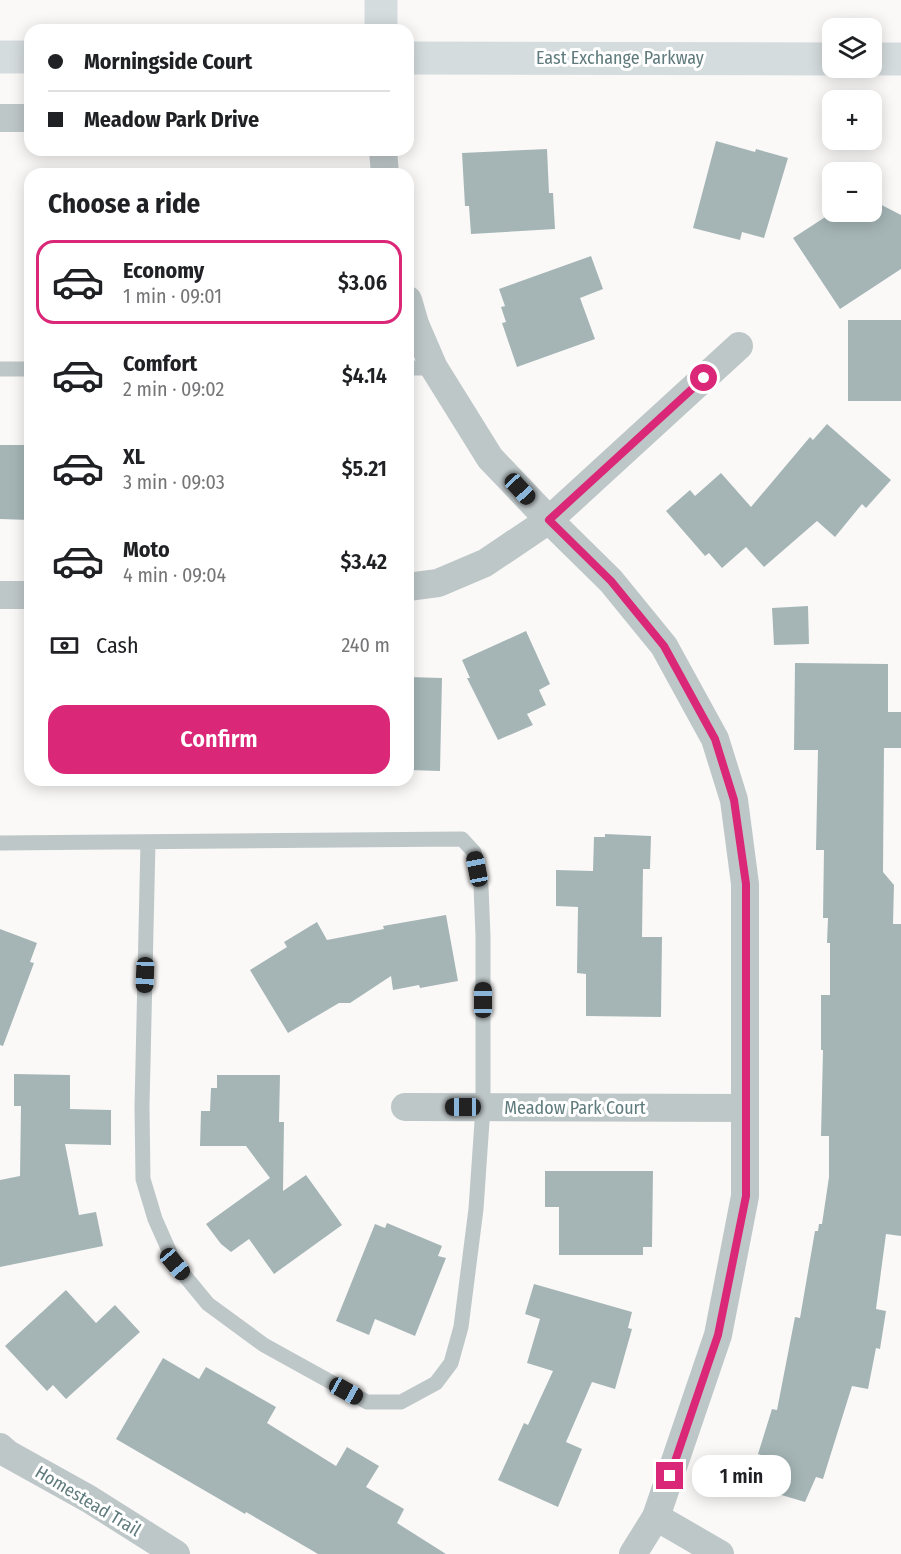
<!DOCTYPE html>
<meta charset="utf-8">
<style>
:root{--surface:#fff;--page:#f2f2f2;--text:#202124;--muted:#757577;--line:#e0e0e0;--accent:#db2777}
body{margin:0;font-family:"Fira Sans Condensed",sans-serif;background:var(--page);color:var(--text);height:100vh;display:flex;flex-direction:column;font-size:22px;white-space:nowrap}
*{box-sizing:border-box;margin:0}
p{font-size:20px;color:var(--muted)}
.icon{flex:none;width:33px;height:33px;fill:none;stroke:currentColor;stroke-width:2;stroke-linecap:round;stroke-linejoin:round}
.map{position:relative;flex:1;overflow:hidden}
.panel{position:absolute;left:24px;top:168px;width:390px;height:618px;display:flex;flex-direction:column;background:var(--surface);border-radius:18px;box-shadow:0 3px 15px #0003}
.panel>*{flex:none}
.hud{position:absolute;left:24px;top:24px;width:390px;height:132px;border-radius:18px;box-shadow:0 3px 15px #0003;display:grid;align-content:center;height:132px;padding:0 24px;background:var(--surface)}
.buttons{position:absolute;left:822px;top:18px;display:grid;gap:12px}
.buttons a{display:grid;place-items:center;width:60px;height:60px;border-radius:12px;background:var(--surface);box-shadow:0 3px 15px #0003;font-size:30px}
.end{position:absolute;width:27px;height:27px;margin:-14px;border:8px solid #db2777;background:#fff;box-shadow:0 0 0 3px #fff}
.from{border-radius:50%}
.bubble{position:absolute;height:42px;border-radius:18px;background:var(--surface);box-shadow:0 3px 15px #0003;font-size:20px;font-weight:600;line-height:42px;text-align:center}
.car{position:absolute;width:18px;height:36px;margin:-18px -9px;border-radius:8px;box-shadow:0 0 4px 2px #0007;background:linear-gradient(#222 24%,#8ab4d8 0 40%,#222 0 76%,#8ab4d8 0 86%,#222 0)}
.hud b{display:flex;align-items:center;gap:21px;height:57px;font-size:22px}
.hud b+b{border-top:2px solid var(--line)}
.hud i{width:15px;height:15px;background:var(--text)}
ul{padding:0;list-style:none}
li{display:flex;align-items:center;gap:18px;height:84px;margin:0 12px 9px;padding:0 12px;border:3px solid transparent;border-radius:18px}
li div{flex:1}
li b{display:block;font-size:22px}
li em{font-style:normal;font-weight:600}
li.active{border-color:var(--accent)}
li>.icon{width:54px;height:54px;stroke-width:1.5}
h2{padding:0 24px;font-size:27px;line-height:72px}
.pay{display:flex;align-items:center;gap:15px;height:66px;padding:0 24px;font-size:22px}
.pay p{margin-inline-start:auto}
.primary-button{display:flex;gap:12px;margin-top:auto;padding:12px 24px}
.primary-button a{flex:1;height:69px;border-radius:18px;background:var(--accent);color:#fff;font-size:24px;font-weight:600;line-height:69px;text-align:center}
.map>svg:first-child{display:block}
</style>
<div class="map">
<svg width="901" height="1554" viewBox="0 0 901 1554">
<rect width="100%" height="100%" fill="#faf9f8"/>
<!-- building -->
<g fill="#a5b5b6">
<polygon points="716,141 755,152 756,149 788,158 764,238 742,232 740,240 693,228"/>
<polygon points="547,149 549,193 553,193 555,229 471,234 469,206 465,206 462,153"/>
<polygon points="872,200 901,215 901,269 840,309 793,238 833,212 872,212"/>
<polygon points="591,256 603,289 580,298 595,339 517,367 502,323 506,322 501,307 505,306 499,289"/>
<rect x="848" y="320" width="53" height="81"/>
<polygon points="827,424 891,480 866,508 862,504 835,537 817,521 764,567 746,547 722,568 709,553 705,556 666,511 690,490 695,496 721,473 751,507 810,437 813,440"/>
<polygon points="0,445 30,445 30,520 0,519"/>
<polygon points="808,606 809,644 774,645 772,608"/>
<polygon points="526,631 550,684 539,690 546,705 527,714 533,725 498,740 467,678 470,678 462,660"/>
<polygon points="795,663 888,664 888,712 901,712 901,748 884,748 883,872 894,885 893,924 901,924 901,1236 886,1234 876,1309 886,1311 880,1349 876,1348 868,1389 852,1386 823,1479 816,1477 805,1502 751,1486 761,1455 758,1454 772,1409 777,1410 795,1317 800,1318 815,1231 818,1231 819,1224 822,1224 829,1177 829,1136 821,1136 823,1050 821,1050 821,995 830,995 830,943 827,943 828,918 823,918 824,850 816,850 818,750 794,750"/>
<polygon points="408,677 442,678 440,771 408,770"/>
<polygon points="605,834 651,836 650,869 643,869 642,937 662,937 661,1017 586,1016 586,974 577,973 578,907 556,906 556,870 593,871 594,837 605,837"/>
<polygon points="446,915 458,981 420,988 419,985 393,990 391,976 350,1003 339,1003 288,1033 250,970 287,947 284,942 317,922 327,940 384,929 383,926"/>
<polygon points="0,929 37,943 30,962 34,963 3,1046 0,1045"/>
<polygon points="14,1074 70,1075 70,1109 111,1110 111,1145 65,1144 79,1215 96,1212 103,1246 0,1267 0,1180 20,1176 21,1106 14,1106"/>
<polygon points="217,1075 280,1075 279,1122 284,1122 283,1191 306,1175 342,1225 274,1274 249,1239 231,1252 221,1244 206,1224 270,1178 246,1146 200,1146 201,1111 210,1111 211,1088 217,1088"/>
<polygon points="545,1171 653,1171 652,1247 643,1247 643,1255 559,1255 559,1207 545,1207"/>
<polygon points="387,1223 442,1246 438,1256 446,1258 415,1336 375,1319 369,1335 336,1321 375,1224 385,1228"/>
<polygon points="534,1284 632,1312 628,1328 632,1329 615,1389 592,1382 566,1442 582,1449 558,1507 498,1480 524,1423 528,1425 553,1371 527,1363 540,1319 525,1314"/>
<polygon points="66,1290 96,1323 115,1305 140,1332 66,1399 53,1385 47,1391 5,1346"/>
<polygon points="163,1358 199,1379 206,1367 276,1407 267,1423 336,1466 347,1447 379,1466 366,1487 404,1509 397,1523 446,1554 318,1554 246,1512 245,1514 116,1439"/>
</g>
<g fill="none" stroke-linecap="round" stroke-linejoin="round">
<!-- service -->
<g stroke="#bec7c8" stroke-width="15">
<polyline points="408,368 434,368"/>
<polyline points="0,369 30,369"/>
<polyline points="0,843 462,839 474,852 481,886 483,936 483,1107 476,1209 461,1327 451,1363 436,1383 401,1402 367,1402 264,1345 208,1304 175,1264 155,1219 143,1179 142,1107 148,842"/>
</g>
<!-- minor -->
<g stroke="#bec7c8" stroke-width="28">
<polyline points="0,118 30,118"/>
<polyline points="383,150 385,174"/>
<polyline points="408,300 415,324 434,368 490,458 549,520 611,581 664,646 715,739 734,800 745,884 745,1196 718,1335 656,1517 633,1554"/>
<polyline points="408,587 438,583 485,563 549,520 739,346"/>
<polyline points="0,595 30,595"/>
<polyline points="405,1107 745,1108"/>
<polyline points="0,1447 8,1454 89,1499 176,1554"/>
<polyline points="656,1517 720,1554"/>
</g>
<!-- secondary -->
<g stroke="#d5dcdd" stroke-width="33">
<polyline points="381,0 381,30"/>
<polyline points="0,57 30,57"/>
<polyline points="408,58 832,59"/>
<polyline points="872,59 901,59"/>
</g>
</g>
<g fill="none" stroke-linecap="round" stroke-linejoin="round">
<!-- route -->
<polyline stroke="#db2777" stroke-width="8" points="670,1476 718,1335 746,1196 746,884 734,800 715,739 664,646 611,581 549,520 704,378"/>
</g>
<g text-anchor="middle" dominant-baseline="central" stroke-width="6" stroke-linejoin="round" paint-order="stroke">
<!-- street labels -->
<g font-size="18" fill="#607b7d" stroke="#fff">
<text x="620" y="58">East Exchange Parkway</text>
<text x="575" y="1108">Meadow Park Court</text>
<text transform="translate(88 1501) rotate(31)">Homestead Trail</text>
</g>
</g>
</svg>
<div class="buttons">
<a><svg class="icon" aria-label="layers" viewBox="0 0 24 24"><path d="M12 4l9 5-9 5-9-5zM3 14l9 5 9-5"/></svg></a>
<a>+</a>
<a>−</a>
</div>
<i class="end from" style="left:704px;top:378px"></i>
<i class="end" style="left:670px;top:1476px"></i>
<div class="bubble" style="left:692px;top:1455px;width:99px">1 min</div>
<i class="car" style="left:520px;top:489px;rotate:137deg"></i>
<i class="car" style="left:477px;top:869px;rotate:349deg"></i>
<i class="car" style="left:145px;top:975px;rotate:182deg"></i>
<i class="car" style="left:483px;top:1000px;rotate:0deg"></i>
<i class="car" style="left:463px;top:1107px;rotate:270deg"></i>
<i class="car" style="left:175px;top:1264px;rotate:140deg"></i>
<i class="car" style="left:346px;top:1391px;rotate:119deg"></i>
<div class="hud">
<b><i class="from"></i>Morningside Court</b>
<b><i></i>Meadow Park Drive</b>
</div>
<section class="panel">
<h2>Choose a ride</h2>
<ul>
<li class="active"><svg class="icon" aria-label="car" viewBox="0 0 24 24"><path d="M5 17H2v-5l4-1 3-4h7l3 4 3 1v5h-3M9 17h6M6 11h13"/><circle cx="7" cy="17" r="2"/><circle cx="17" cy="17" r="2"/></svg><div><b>Economy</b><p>1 min · 09:01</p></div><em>$3.06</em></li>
<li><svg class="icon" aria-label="car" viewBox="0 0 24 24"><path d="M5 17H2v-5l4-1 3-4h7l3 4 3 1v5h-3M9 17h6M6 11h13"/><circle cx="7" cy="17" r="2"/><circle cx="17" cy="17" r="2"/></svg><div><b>Comfort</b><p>2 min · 09:02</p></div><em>$4.14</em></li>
<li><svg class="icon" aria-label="car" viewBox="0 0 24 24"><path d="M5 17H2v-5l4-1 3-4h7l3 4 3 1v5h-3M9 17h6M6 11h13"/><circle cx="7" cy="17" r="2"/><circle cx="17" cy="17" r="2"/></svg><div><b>XL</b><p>3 min · 09:03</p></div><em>$5.21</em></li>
<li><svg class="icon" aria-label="car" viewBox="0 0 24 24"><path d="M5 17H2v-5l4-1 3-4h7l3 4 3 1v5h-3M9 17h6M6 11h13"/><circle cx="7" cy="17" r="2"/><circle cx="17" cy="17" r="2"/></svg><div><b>Moto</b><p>4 min · 09:04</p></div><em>$3.42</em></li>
</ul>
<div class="pay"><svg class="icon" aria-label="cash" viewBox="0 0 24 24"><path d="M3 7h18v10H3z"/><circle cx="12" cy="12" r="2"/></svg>Cash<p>240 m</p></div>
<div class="primary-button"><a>Confirm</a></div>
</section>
</div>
